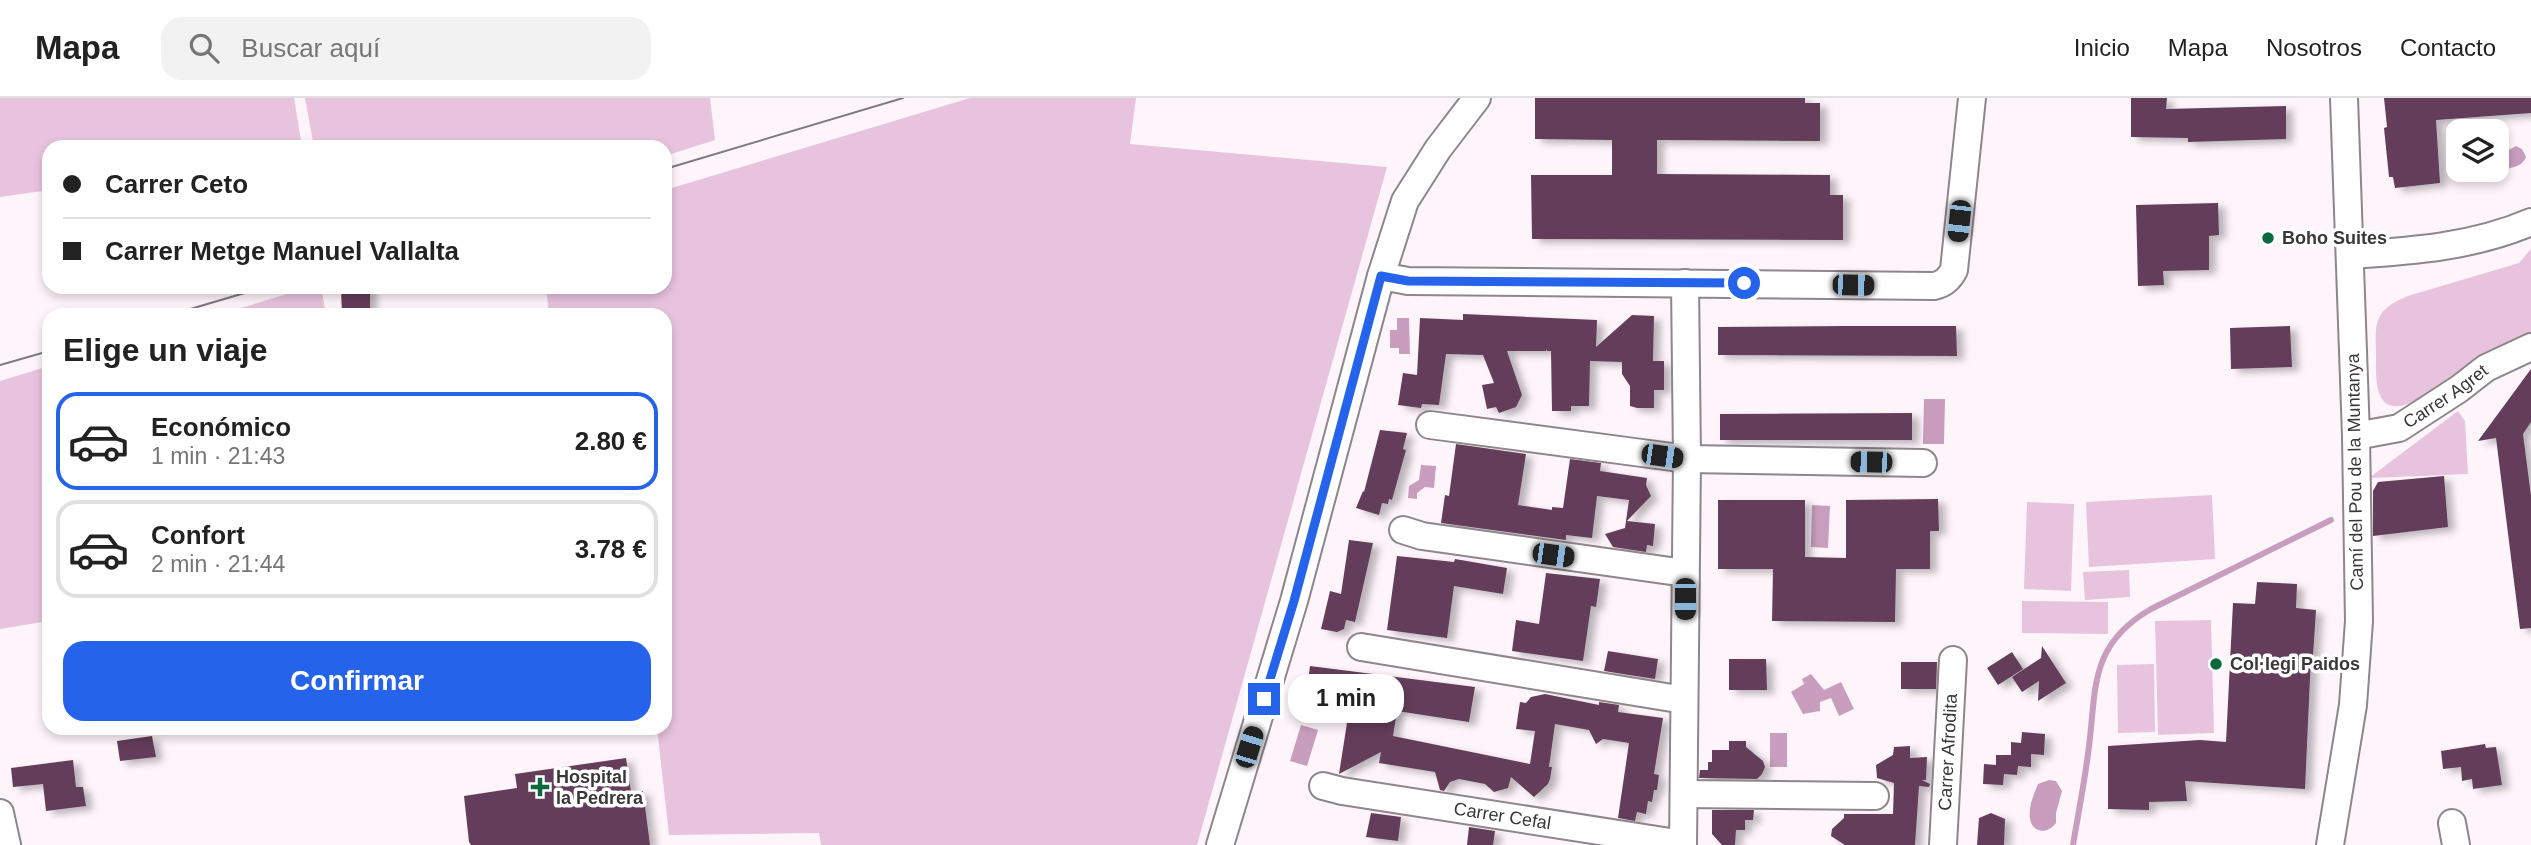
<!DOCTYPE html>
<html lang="es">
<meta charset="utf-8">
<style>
:root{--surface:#fff;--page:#f2f2f2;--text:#222;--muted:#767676;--line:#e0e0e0;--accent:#2563eb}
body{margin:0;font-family:Arial,sans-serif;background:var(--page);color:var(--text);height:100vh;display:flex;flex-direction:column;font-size:26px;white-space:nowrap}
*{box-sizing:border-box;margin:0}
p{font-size:23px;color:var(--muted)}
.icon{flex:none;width:38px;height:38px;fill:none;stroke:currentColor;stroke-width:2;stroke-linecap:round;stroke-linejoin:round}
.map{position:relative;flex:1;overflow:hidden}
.panel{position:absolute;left:42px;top:210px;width:630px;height:427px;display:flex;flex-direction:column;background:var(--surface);border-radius:21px;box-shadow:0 4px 10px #0003}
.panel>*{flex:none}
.top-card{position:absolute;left:42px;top:42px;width:630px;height:154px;border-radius:21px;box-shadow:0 4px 10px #0003;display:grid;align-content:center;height:154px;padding:0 21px;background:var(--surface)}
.tools{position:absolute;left:2446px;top:21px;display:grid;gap:14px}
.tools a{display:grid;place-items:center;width:63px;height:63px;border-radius:14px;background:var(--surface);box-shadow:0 4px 10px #0003;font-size:35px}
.end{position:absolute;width:32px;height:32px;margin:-16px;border:9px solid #2563eb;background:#fff;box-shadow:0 0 0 4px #fff}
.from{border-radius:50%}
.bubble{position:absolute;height:49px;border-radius:21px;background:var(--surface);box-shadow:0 4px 10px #0003;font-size:23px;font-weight:700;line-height:49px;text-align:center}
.car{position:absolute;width:21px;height:42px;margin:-21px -10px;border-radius:9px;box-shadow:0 0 5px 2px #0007;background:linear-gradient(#222 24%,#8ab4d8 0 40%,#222 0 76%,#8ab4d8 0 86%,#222 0)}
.top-card b{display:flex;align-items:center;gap:24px;height:66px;font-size:26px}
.top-card b+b{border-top:2px solid var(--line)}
.top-card i{width:18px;height:18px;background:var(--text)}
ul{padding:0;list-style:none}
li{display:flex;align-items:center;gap:21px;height:98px;margin:0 14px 10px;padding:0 7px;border:4px solid var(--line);border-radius:21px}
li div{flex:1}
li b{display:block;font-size:26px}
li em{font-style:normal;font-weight:700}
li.selected{border-color:var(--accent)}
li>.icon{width:63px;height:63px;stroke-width:1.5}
h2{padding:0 21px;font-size:32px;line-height:84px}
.cta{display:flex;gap:14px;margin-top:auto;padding:14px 21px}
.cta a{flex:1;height:80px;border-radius:21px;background:var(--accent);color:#fff;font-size:28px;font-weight:700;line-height:80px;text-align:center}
header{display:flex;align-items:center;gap:42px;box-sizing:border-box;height:98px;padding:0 35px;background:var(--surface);border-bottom:2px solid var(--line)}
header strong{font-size:33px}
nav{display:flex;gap:38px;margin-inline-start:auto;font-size:24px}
.search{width:490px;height:63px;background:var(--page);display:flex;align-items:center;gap:18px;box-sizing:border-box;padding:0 24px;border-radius:21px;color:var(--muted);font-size:26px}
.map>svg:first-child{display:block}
</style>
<header>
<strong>Mapa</strong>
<div class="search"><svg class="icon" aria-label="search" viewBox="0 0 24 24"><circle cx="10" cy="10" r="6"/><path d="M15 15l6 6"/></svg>Buscar aquí</div>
<nav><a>Inicio</a><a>Mapa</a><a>Nosotros</a><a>Contacto</a></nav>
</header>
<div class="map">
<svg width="2531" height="747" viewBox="0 0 2531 747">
<defs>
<filter id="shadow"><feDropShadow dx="7" dy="4" stdDeviation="3.5" flood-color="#0004"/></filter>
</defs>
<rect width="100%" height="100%" fill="#fef5fb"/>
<!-- green -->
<g fill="#e8c3de">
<polygon points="0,0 294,0 302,49 49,49 49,92 0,99"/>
<polygon points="305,0 710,0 715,42 665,58 665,49 314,49"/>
<polygon points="970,0 1136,0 1130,46 1387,69 1197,747 821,747 819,735 669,737 657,630 665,630 665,217 549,217 546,189 665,189 665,92"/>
<path d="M2531,151V235L2496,252L2465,276L2410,305C2373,320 2376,279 2376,256C2376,244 2374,229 2380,218C2386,207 2400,201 2411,197L2519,165Z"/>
<polygon points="310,189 321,189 326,217 218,217"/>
<polygon points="49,268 49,523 0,531 0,283"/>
<polygon points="2458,313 2465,323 2468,376 2369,380"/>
<polygon points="2212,397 2215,461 2089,469 2086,404"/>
<polygon points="2027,404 2074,406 2071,493 2024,491"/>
<polygon points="2129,472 2130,499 2085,502 2083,474"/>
<polygon points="2022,503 2108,504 2108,536 2022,535"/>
<polygon points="2211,522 2214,635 2158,637 2155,523"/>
<polygon points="2154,566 2155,634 2118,635 2117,567"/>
</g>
<!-- water -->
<g fill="#c89dbd">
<path d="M2497,47H2502L2503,55L2516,48L2522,51L2526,59C2519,75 2501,66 2490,79L2484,78L2480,72H2497Z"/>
<polygon points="1397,220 1409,220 1410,256 1399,256 1399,250 1390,250 1390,232 1397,232"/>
<polygon points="1924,301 1945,301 1944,346 1923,346"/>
<polygon points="1421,367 1436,368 1434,390 1425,389 1417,395 1417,401 1408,400 1409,388 1419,382"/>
<polygon points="1812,407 1830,408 1828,450 1811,449"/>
<polygon points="1811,576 1824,592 1841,584 1854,611 1839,618 1831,600 1820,604 1820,613 1803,616 1791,594 1804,586 1802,581"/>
<polygon points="1301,627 1318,632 1307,668 1290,663"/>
<rect x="1770" y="635" width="17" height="34"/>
<path d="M2049,682L2056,683L2062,693L2056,715V725C2048,736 2033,736 2030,721C2028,709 2034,696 2038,686Z"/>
</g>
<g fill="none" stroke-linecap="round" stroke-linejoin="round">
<!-- stream -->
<path stroke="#c89dbd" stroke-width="6" d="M2073,747C2078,717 2084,687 2088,656C2097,593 2087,548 2151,511L2331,422"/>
</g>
<!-- building -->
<g fill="#633e5a" filter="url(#shadow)">
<polygon points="1535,0 1805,0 1805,5 1820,5 1820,43 1657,42 1657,76 1830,77 1830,97 1843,97 1843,142 1532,141 1531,77 1612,77 1612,42 1535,41"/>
<polygon points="2131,0 2167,0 2166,11 2286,8 2286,41 2188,44 2188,40 2131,39"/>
<polygon points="2384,0 2531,0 2531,15 2436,22 2440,85 2395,90 2393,79 2389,79 2384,30 2387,29"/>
<polygon points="2218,105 2219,137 2209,138 2209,172 2163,173 2164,187 2138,188 2136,107"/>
<polygon points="370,189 370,217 342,217 341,190"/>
<polygon points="1463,216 1597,222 1596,249 1632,217 1654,218 1653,263 1664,263 1664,292 1654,292 1654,310 1637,310 1630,308 1630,288 1622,276 1622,264 1590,263 1589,308 1571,308 1571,313 1552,313 1551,253 1547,253 1547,251 1546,253 1507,253 1522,297 1516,309 1499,315 1496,309 1487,311 1482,287 1494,285 1483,257 1446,256 1439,307 1422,306 1421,310 1398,307 1403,275 1417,277 1420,220 1463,222"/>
<polygon points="1846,228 1956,228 1957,258 1718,257 1718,229"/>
<polygon points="2290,228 2292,269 2231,271 2230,230"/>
<polygon points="2531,271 2531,324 2523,336 2531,398 2531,530 2520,531 2496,340 2478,343"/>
<polygon points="1912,315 1912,342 1720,342 1720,316"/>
<polygon points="1380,332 1407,335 1403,351 1406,352 1392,402 1389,401 1388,406 1382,405 1379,417 1356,410 1363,393 1364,394"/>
<polygon points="1456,346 1526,356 1518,407 1552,412 1552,409 1563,410 1570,361 1601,365 1600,373 1647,380 1646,387 1651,398 1627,423 1655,426 1653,448 1647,447 1646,454 1613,449 1605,436 1625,430 1629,402 1597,398 1592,440 1566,437 1566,442 1441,425 1445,397 1449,398"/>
<polygon points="2444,378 2448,429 2373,438 2373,393 2378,384"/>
<polygon points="1938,401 1939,433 1930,433 1930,471 1896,471 1895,524 1772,523 1773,471 1718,471 1718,402 1805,402 1805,459 1846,460 1846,402"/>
<polygon points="1349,442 1373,445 1355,524 1346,522 1344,531 1337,534 1321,531 1330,493 1341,496"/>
<polygon points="1397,458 1454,464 1455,461 1507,470 1503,496 1454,488 1447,540 1387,532"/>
<polygon points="1546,475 1600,481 1596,509 1591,508 1583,563 1512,553 1516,522 1539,526"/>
<polygon points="2257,484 2297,486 2296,510 2316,512 2313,558 2311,558 2305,691 2185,683 2187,703 2149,704 2149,712 2108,711 2108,648 2200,642 2226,644 2233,505 2255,506"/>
<polygon points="2042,548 2066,585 2038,603 2039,583 2022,594 2012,579 2041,560"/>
<polygon points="1608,553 1658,561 1655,581 1604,573"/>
<polygon points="2012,554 2023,571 1998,587 1987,570"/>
<polygon points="1729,561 1766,561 1767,592 1729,592"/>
<polygon points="1901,564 1937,564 1936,591 1901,591"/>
<polygon points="1310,568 1475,589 1469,624 1397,613 1393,638 1530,666 1535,633 1516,631 1520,604 1526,605 1531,599 1545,596 1599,607 1599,604 1619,607 1618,614 1663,620 1654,676 1659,677 1657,692 1654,692 1652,704 1648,703 1646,716 1637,714 1635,723 1618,720 1629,645 1603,641 1596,646 1589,632 1555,626 1549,669 1552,669 1550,681 1548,686 1534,699 1511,679 1508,690 1494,694 1485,686 1459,681 1450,684 1444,693 1440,692 1435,674 1379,665 1381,654 1339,676 1349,612 1305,607"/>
<polygon points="2022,634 2045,636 2044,657 2031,656 2031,669 2018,668 2017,677 2004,676 2003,687 1983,686 1984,666 1996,667 1996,657 2011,657 2011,644 2021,645"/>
<polygon points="152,638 156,659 120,663 117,643"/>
<polygon points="1729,643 1746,643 1746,649 1763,663 1765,669 1762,676 1757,681 1699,680 1700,672 1708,672 1708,664 1712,664 1712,652 1729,652"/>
<polygon points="2485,646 2486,650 2496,649 2502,687 2473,691 2472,681 2462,683 2461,669 2443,671 2441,653"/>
<polygon points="1910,648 1910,660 1927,659 1926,682 1922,682 1930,686 1929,689 1919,688 1915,747 1845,747 1831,738 1832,731 1844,720 1844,716 1893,716 1894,685 1877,680 1876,667 1893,657 1894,649"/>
<polygon points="626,660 631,694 643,693 650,747 471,747 469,744 464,698 517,690 515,676"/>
<polygon points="73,662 76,689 83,689 86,708 46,713 43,686 13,689 11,670"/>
<polygon points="1712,712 1754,712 1753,722 1745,722 1745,732 1736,732 1735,747 1722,747 1712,736"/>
<polygon points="1371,715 1401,719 1398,743 1366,739"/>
<polygon points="1991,715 2005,721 2004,747 1977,747 1979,720"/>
<polygon points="1469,729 1495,733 1493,747 1467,747"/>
</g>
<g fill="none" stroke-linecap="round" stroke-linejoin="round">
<!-- minor casing -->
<g stroke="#8d868b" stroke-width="30">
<g id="minor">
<path d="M2350,157C2412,153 2473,149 2531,124"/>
<path d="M1381,178L1408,183L1934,188C1944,186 1949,181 1954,172L1972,0"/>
<polyline points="1430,327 1687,361 1923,365"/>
<path id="s1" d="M2356,338L2399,330L2459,291L2486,270L2531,249"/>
<polyline points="1403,432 1422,438 1685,475"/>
<polyline points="1361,549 1684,602"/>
<path id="s2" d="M1323,688L1342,693L1683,746"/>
<polyline points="1684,696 1875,698"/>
<polyline points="0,715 7,747"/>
<polyline points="2452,725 2456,747"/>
<polyline points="1220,747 1294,503 1381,178 1405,103 1438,51 1477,0"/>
<polyline points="1683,747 1687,361 1685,185"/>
<path id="s3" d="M1943,747L1953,562"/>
<polyline points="2330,747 2353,607 2359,523 2356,338 2344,0"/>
</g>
</g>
<!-- minor -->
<use href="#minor" stroke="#fff" stroke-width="26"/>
<!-- tram -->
<g stroke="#7f7a7e" stroke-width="2">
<polyline points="665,71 903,0"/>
<polyline points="170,217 265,189"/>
<polyline points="0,267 49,253"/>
</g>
</g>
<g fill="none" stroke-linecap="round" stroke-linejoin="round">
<!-- route -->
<polyline stroke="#2563eb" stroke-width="9" points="1264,601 1294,503 1381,178 1408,183 1744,185"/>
</g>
<!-- markers -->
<g fill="#0b693d" stroke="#fff" stroke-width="2.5">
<circle cx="2268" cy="140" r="7"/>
<circle cx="2216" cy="566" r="7"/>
<path d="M536.5 678.5h7v7h7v7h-7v7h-7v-7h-7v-7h7z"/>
</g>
<g text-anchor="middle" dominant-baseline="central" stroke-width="7" stroke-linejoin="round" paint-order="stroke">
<!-- poi labels -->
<g font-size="18" font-weight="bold" fill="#3a3739" stroke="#fff" text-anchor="start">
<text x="2282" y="140">Boho Suites</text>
<text x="2230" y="566">Col·legi Paidos</text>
<text x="556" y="679">Hospital<tspan x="556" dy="21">la Pedrera</tspan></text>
</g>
<!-- street labels -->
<g font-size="18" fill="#3a3739" stroke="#fff">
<text stroke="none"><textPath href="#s1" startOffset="100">Carrer Agret</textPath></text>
<text transform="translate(2355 374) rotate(-91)">Camí del Pou de la Muntanya</text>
<text stroke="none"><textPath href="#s3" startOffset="93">Carrer Afrodita</textPath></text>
<text stroke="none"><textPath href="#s2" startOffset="182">Carrer Cefal</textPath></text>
</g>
</g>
</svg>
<div class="tools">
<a><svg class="icon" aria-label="layers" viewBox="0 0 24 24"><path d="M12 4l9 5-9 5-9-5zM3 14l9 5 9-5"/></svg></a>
</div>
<i class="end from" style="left:1744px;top:185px"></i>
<i class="end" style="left:1264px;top:601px"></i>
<div class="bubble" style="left:1288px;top:576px;width:116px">1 min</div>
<i class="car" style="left:1959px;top:123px;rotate:186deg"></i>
<i class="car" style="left:1853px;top:187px;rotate:91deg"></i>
<i class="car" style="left:1662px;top:358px;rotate:98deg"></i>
<i class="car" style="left:1871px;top:364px;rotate:271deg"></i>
<i class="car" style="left:1553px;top:457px;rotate:98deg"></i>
<i class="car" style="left:1685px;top:501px;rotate:180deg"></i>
<i class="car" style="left:1249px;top:649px;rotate:17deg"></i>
<div class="top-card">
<b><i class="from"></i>Carrer Ceto</b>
<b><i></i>Carrer Metge Manuel Vallalta</b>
</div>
<section class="panel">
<h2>Elige un viaje</h2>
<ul>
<li class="selected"><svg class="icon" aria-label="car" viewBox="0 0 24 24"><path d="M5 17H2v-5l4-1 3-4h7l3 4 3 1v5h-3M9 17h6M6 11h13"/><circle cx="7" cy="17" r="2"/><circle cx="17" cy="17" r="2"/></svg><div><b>Económico</b><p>1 min · 21:43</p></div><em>2.80 €</em></li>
<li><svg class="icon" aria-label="car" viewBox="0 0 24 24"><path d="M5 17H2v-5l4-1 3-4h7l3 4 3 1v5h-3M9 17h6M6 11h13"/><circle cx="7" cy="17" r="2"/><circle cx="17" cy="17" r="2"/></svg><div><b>Confort</b><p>2 min · 21:44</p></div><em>3.78 €</em></li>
</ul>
<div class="cta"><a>Confirmar</a></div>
</section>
</div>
